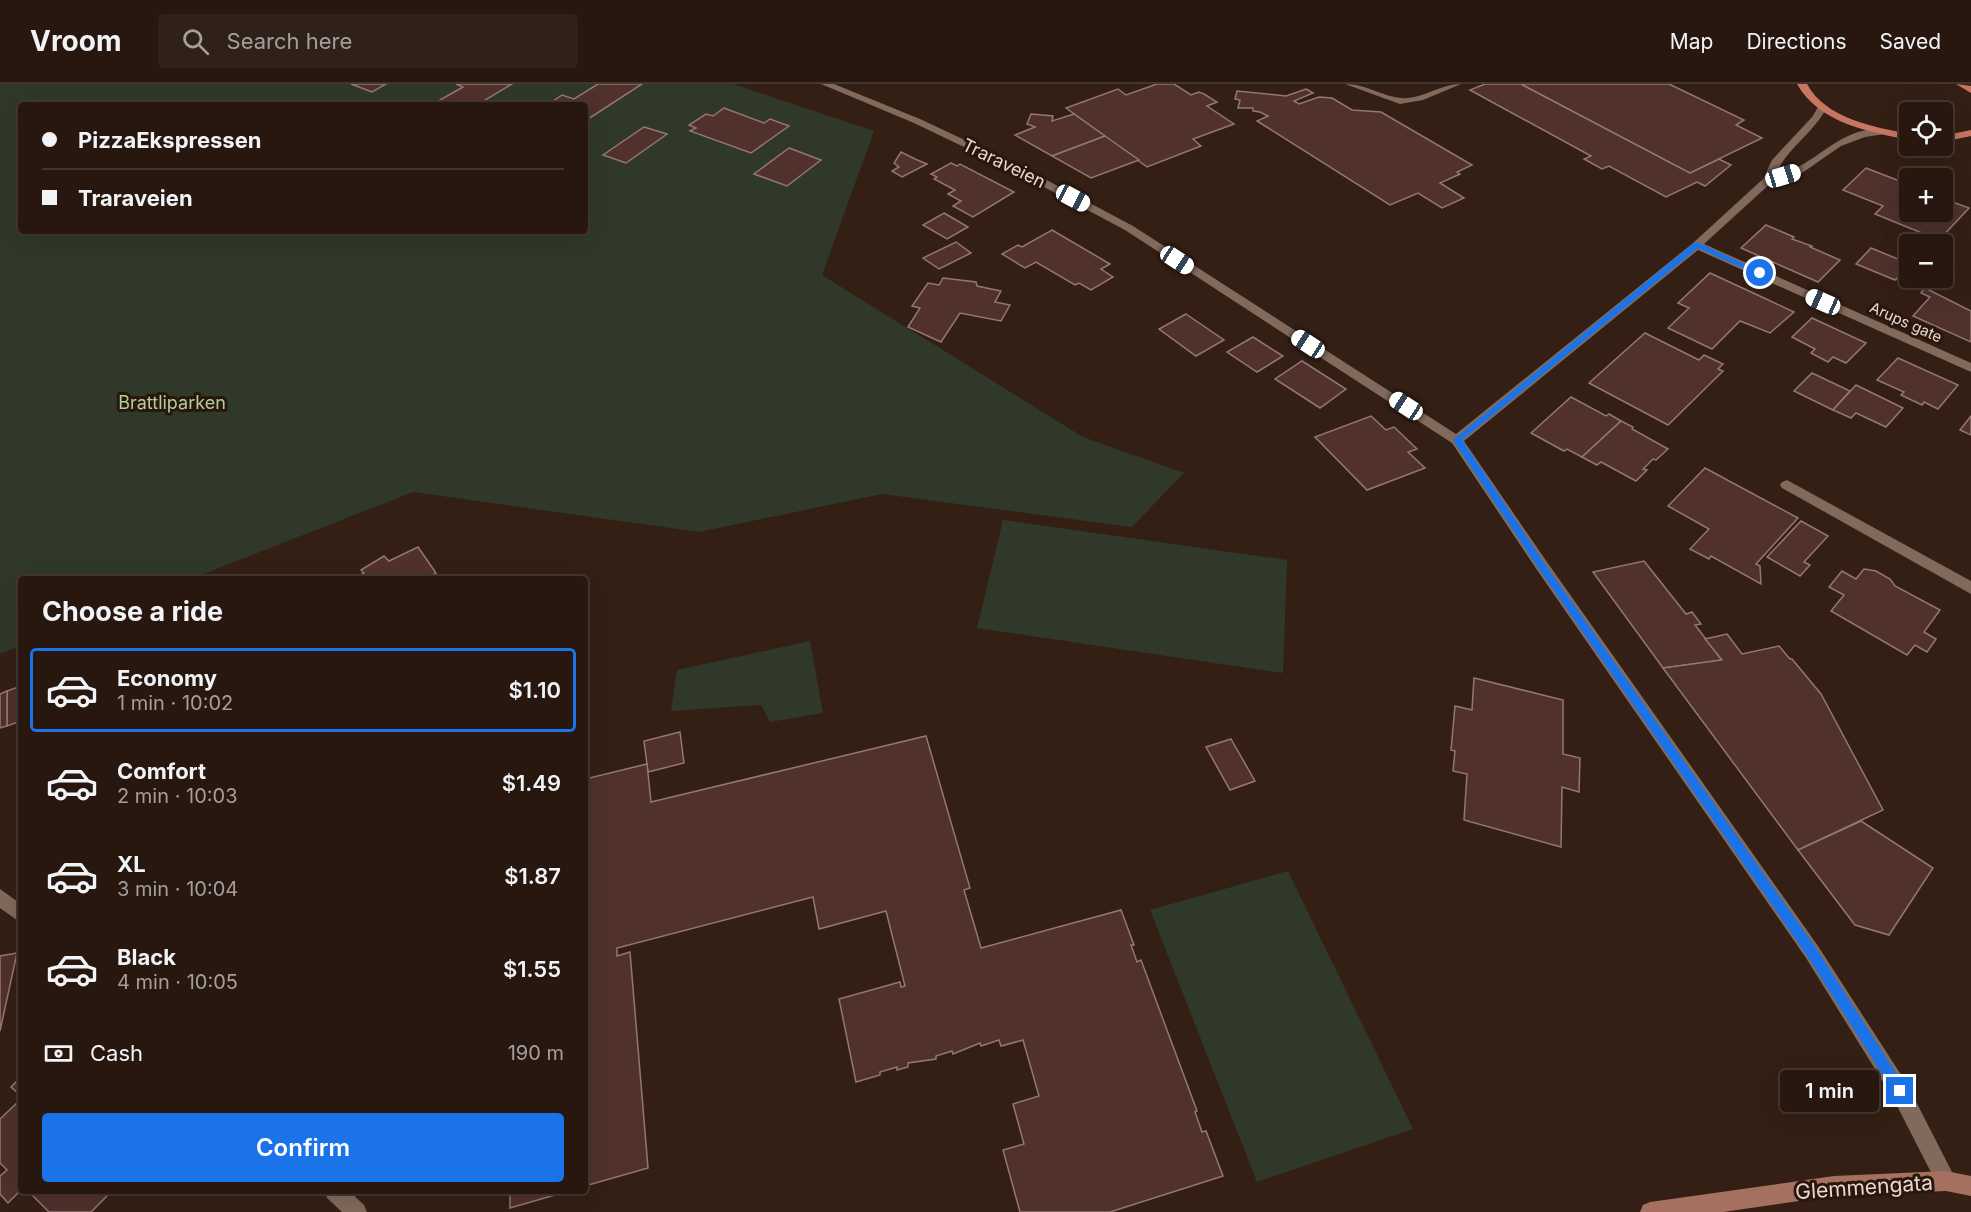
<!DOCTYPE html>
<meta charset="utf-8">
<style>
:root{--surface:#27170f;--page:#2f2018;--text:#f1f3f6;--muted:#a49f9e;--line:#43362f;--accent:#1a73e8}
body{margin:0;font-family:Inter,sans-serif;background:var(--page);color:var(--text);height:100vh;display:flex;flex-direction:column;font-size:22px;white-space:nowrap}
*{box-sizing:border-box;margin:0}
p{font-size:20px;color:var(--muted)}
.icon{flex:none;width:33px;height:33px;fill:none;stroke:currentColor;stroke-width:2;stroke-linecap:round;stroke-linejoin:round}
.map{position:relative;flex:1;overflow:hidden}
.side{position:absolute;left:18px;top:492px;width:570px;height:618px;display:flex;flex-direction:column;background:var(--surface);border-radius:6px;box-shadow:0 6px 24px #0002,0 0 0 2px var(--line)}
.side>*{flex:none}
.banner{position:absolute;left:18px;top:18px;width:570px;height:132px;border-radius:6px;box-shadow:0 6px 24px #0002,0 0 0 2px var(--line);display:grid;align-content:center;height:132px;padding:0 24px;background:var(--surface)}
.buttons{position:absolute;left:1899px;top:18px;display:grid;gap:12px}
.buttons a{display:grid;place-items:center;width:54px;height:54px;border-radius:6px;background:var(--surface);box-shadow:0 6px 24px #0002,0 0 0 2px var(--line);font-size:30px}
.end{position:absolute;width:27px;height:27px;margin:-14px;border:8px solid #1a73e8;background:#fff;box-shadow:0 0 0 3px #fff}
.from{border-radius:50%}
.bubble{position:absolute;height:42px;border-radius:6px;background:var(--surface);box-shadow:0 6px 24px #0002,0 0 0 2px var(--line);font-size:20px;font-weight:600;line-height:42px;text-align:center}
.car{position:absolute;width:18px;height:36px;margin:-18px -9px;border-radius:8px;box-shadow:0 0 4px 2px #0007;background:linear-gradient(#fff 24%,#345 0 40%,#fff 0 76%,#345 0 86%,#fff 0)}
.banner b{display:flex;align-items:center;gap:21px;height:57px;font-size:22px}
.banner b+b{border-top:2px solid var(--line)}
.banner i{width:15px;height:15px;background:var(--text)}
ul{padding:0;list-style:none}
li{display:flex;align-items:center;gap:18px;height:84px;margin:0 12px 9px;padding:0 12px;border:3px solid transparent;border-radius:6px}
li div{flex:1}
li b{display:block;font-size:22px}
li em{font-style:normal;font-weight:600}
li.active{border-color:var(--accent)}
li>.icon{width:54px;height:54px;stroke-width:1.5}
h2{padding:0 24px;font-size:27px;line-height:72px}
.pay{display:flex;align-items:center;gap:15px;height:66px;padding:0 24px;font-size:22px}
.pay p{margin-inline-start:auto}
.button{display:flex;gap:12px;margin-top:auto;padding:12px 24px}
.button a{flex:1;height:69px;border-radius:6px;background:var(--accent);color:#fff;font-size:24px;font-weight:600;line-height:69px;text-align:center}
header{display:flex;align-items:center;gap:36px;box-sizing:border-box;height:84px;padding:0 30px;background:var(--surface);border-bottom:2px solid var(--line)}
header strong{font-size:28px}
nav{display:flex;gap:33px;margin-inline-start:auto;font-size:21px}
.search{width:420px;height:54px;background:var(--page);display:flex;align-items:center;gap:15px;box-sizing:border-box;padding:0 21px;border-radius:6px;color:var(--muted);font-size:22px}
.map>svg:first-child{display:block}
</style>
<header>
<strong>Vroom</strong>
<div class="search"><svg class="icon" aria-label="search" viewBox="0 0 24 24"><circle cx="10" cy="10" r="6"/><path d="M15 15l6 6"/></svg>Search here</div>
<nav><a>Map</a><a>Directions</a><a>Saved</a></nav>
</header>
<div class="map">
<svg width="1971" height="1128" viewBox="0 0 1971 1128">
<rect width="100%" height="100%" fill="#341f14"/>
<!-- green -->
<g fill="#2f3829" fill-rule="evenodd">
<path d="M0,0H733L874,47L822,191L1083,353L1184,389L1132,443L882,410L699,448L413,408L191,495H21V562L0,570ZM21,21H585V147H21Z"/>
<polygon points="1003,436 1287,476 1283,589 977,544"/>
<polygon points="810,557 823,629 770,638 761,621 671,627 677,586"/>
<polygon points="1288,787 1413,1045 1257,1098 1150,826"/>
</g>
<!-- building -->
<g fill="#50312c" stroke="#947772" stroke-width="1.5">
<polygon points="351,0 386,0 372,8"/>
<polygon points="456,0 512,0 477,21 431,21 463,3"/>
<polygon points="598,0 642,0 585,37 585,21 547,21 562,11 574,15"/>
<polygon points="1157,0 1174,0 1191,11 1199,8 1204,10 1217,18 1207,22 1234,40 1193,55 1201,62 1147,83 1066,24 1118,5 1126,11"/>
<polygon points="1485,0 1521,0 1690,89 1719,75 1731,81 1705,102 1697,98 1666,113 1609,82 1602,85 1584,75 1591,72 1470,6"/>
<polygon points="1521,0 1669,0 1744,36 1736,41 1762,54 1690,89"/>
<polygon points="1306,5 1313,9 1294,17 1299,20 1319,13 1332,14 1352,26 1381,28 1472,81 1457,88 1460,90 1440,99 1464,114 1442,124 1418,109 1390,121 1257,37 1268,32 1260,28 1253,27 1253,24 1238,24 1240,16 1235,15 1237,7 1286,12"/>
<polygon points="724,24 764,39 770,35 789,42 751,69 690,47 696,44 689,41 706,30 713,32"/>
<polygon points="1031,30 1053,32 1052,37 1074,30 1105,52 1052,72 1015,51 1035,43 1027,40"/>
<polygon points="644,43 667,50 626,79 603,71"/>
<polygon points="1105,52 1139,76 1091,94 1052,72"/>
<polygon points="789,64 821,76 787,102 754,90"/>
<polygon points="901,68 915,75 927,80 902,93 892,87 899,83 894,79"/>
<polygon points="951,79 957,82 960,80 1014,108 973,133 953,122 961,117 948,110 955,106 934,95 937,93 931,90"/>
<polygon points="1866,84 1910,101 1910,128 1942,128 1942,114 1969,124 1939,156 1875,130 1883,122 1843,106"/>
<polygon points="944,129 968,143 947,155 923,141"/>
<polygon points="1766,141 1794,153 1792,155 1812,162 1810,163 1840,176 1818,198 1741,164"/>
<polygon points="1052,146 1110,180 1101,185 1113,193 1091,206 1079,199 1075,201 1036,178 1025,184 1002,170 1018,161 1022,163"/>
<polygon points="956,158 971,169 939,185 923,174"/>
<polygon points="1871,164 1910,180 1910,181 1895,196 1856,180"/>
<polygon points="1710,189 1764,214 1794,228 1770,249 1740,237 1712,265 1668,244 1689,224 1678,219"/>
<polygon points="943,194 976,198 977,202 1001,207 995,218 1010,221 1001,237 960,229 941,258 908,243 920,224 912,222 928,199 939,201"/>
<polygon points="1925,204 1971,227 1971,258 1913,232 1930,213 1921,209"/>
<polygon points="1186,230 1224,256 1196,272 1159,245"/>
<polygon points="1812,234 1866,259 1846,279 1833,273 1828,278 1811,269 1815,265 1792,253"/>
<polygon points="1645,249 1699,276 1704,271 1723,280 1718,285 1723,287 1668,341 1589,299"/>
<polygon points="1253,253 1283,272 1257,288 1227,268"/>
<polygon points="1898,274 1958,301 1938,325 1924,318 1922,321 1901,311 1904,308 1877,296"/>
<polygon points="1302,277 1346,305 1320,324 1275,295"/>
<polygon points="1812,289 1850,307 1833,326 1794,307"/>
<polygon points="1856,301 1903,324 1886,343 1856,329 1851,334 1833,326"/>
<polygon points="1571,313 1606,332 1609,330 1621,337 1582,373 1567,365 1564,367 1531,349"/>
<polygon points="1371,332 1386,346 1394,343 1417,365 1408,368 1425,384 1367,406 1315,353"/>
<polygon points="1971,332 1971,351 1960,346"/>
<polygon points="1621,337 1633,343 1632,345 1668,365 1656,376 1653,375 1643,385 1647,386 1636,397 1601,378 1597,381 1582,373"/>
<polygon points="1705,384 1798,434 1756,480 1760,482 1761,500 1711,472 1709,475 1690,465 1709,445 1668,422"/>
<polygon points="1801,437 1828,452 1804,478 1810,481 1800,492 1767,473"/>
<polygon points="418,463 436,489 425,495 352,495 364,489 361,486 384,472 389,477"/>
<polygon points="1644,477 1686,530 1692,528 1701,540 1695,541 1722,576 1663,584 1593,488"/>
<polygon points="1864,485 1876,487 1890,495 1895,502 1940,526 1924,548 1936,555 1927,568 1915,561 1907,571 1831,527 1844,511 1829,503 1842,487 1856,495"/>
<polygon points="1727,550 1742,570 1779,562 1790,575 1792,575 1821,610 1883,726 1798,766 1663,584 1722,576 1705,555"/>
<polygon points="1474,594 1563,616 1563,670 1580,674 1579,708 1562,703 1561,763 1464,736 1467,690 1453,687 1455,667 1451,666 1455,622 1472,626"/>
<polygon points="21,602 21,637 7,642 7,607"/>
<polygon points="7,607 7,642 0,644 0,610"/>
<polygon points="680,648 684,679 648,688 644,657"/>
<polygon points="926,652 970,804 964,806 981,864 1121,826 1134,861 1131,861 1137,878 1141,876 1197,1027 1195,1028 1202,1048 1206,1047 1223,1092 1110,1128 1020,1128 1003,1066 1024,1060 1013,1020 1039,1012 1023,956 1001,962 999,956 981,962 980,959 953,970 952,967 936,972 936,975 908,979 908,983 897,986 897,983 880,988 880,991 856,998 839,915 900,898 901,903 905,902 886,827 819,845 813,813 617,864 617,872 630,868 648,1084 585,1102 585,695 647,680 651,718"/>
<polygon points="1231,655 1255,697 1230,706 1206,663"/>
<polygon points="1861,737 1933,784 1889,851 1855,841 1798,766"/>
<polygon points="17,869 0,947 0,872"/>
<polygon points="21,993 21,1012 11,1003"/>
<polygon points="21,1015 21,1106 8,1119 0,1110 0,1092 7,1086 0,1079 0,1035"/>
<polygon points="28,1107 112,1107 91,1128 49,1128"/>
<polygon points="510,1107 569,1107 510,1124"/>
</g>
<g fill="none" stroke-linecap="round" stroke-linejoin="round">
<!-- lane -->
<g fill="#81695c" fill-rule="evenodd">
<path d="M1345,0C1366,0 1381,12 1401,14C1421,16 1440,0 1461,0L1423,16L1400,20Z"/>
<polygon points="1787,396 1971,497 1971,510 1782,404 1780,401 1782,398"/>
</g>
<!-- street -->
<g fill="#81695c" fill-rule="evenodd">
<path d="M821,0H834L920,35L1022,83L1133,142L1456,350L1693,159L1763,95L1772,76L1813,32L1819,21L1827,23C1814,49 1787,64 1776,90C1782,89 1788,88 1794,85C1824,71 1848,40 1885,46V50L1865,53L1841,62L1802,89L1772,98L1704,160L1971,279V288L1698,166L1464,357L1547,478L1818,862L1907,1000L1953,1090L1956,1097L1953,1104L1946,1107L1939,1104L1893,1014L1806,874L1537,486L1452,359L1125,146L1014,87L914,39Z"/>
<polygon points="0,805 21,820 21,839 0,824"/>
<polygon points="324,1107 349,1107 364,1121 367,1128 342,1128 327,1114"/>
</g>
<!-- secondary -->
<polygon fill="#a5705f" fill-rule="evenodd" points="1946,1087 1971,1092 1971,1112 1946,1107 1834,1112 1723,1128 1640,1128 1643,1121 1650,1118 1834,1092"/>
<!-- primary -->
<g fill="#c87661" fill-rule="evenodd">
<path d="M1797,0H1807C1826,35 1874,43 1910,50V56C1869,48 1819,39 1797,0Z"/>
<polygon points="1956,0 1971,2 1971,9"/>
<polygon points="1971,46 1971,52 1942,58 1942,52"/>
</g>
</g>
<!-- route -->
<polygon fill="#1a73e8" points="1694,159 1699,159 1764,189 1758,191 1698,164 1462,356 1545,480 1816,864 1905,1003 1906,1007 1905,1012 1900,1013 1896,1012 1808,873 1539,485 1453,356"/>
<g text-anchor="middle" dominant-baseline="central" stroke-width="6" stroke-linejoin="round" paint-order="stroke">
<!-- far-street labels -->
<g font-size="15" fill="#e6d8d1" stroke="#2a160b">
<text transform="translate(1906 238) rotate(24)">Arups gate</text>
</g>
<!-- street labels -->
<g font-size="18" fill="#e6d8d1" stroke="#2a160b">
<text transform="translate(1004 79) rotate(26)">Traraveien</text>
</g>
<!-- park labels -->
<g font-size="18" fill="#afce9c" stroke="#2a160b">
<text x="172" y="318">Brattliparken</text>
</g>
<!-- near-street labels -->
<g font-size="21" fill="#e6d8d1" stroke="#2a160b">
<text transform="translate(1864 1103) rotate(-4)">Glemmengata</text>
</g>
</g>
</svg>
<div class="buttons">
<a><svg class="icon" aria-label="locate" viewBox="0 0 24 24"><circle cx="12" cy="12" r="6"/><path d="M12 2v4M12 18v4M2 12h4M18 12h4"/></svg></a>
<a>+</a>
<a>−</a>
</div>
<i class="end from" style="left:1760px;top:189px"></i>
<i class="end" style="left:1900px;top:1007px"></i>
<div class="bubble" style="left:1780px;top:986px;width:99px">1 min</div>
<i class="car" style="left:1783px;top:92px;rotate:73deg"></i>
<i class="car" style="left:1073px;top:114px;rotate:118deg"></i>
<i class="car" style="left:1177px;top:176px;rotate:123deg"></i>
<i class="car" style="left:1823px;top:218px;rotate:294deg"></i>
<i class="car" style="left:1308px;top:260px;rotate:303deg"></i>
<i class="car" style="left:1406px;top:322px;rotate:303deg"></i>
<div class="banner">
<b><i class="from"></i>PizzaEkspressen</b>
<b><i></i>Traraveien</b>
</div>
<section class="side">
<h2>Choose a ride</h2>
<ul>
<li class="active"><svg class="icon" aria-label="car" viewBox="0 0 24 24"><path d="M5 17H2v-5l4-1 3-4h7l3 4 3 1v5h-3M9 17h6M6 11h13"/><circle cx="7" cy="17" r="2"/><circle cx="17" cy="17" r="2"/></svg><div><b>Economy</b><p>1 min · 10:02</p></div><em>$1.10</em></li>
<li><svg class="icon" aria-label="car" viewBox="0 0 24 24"><path d="M5 17H2v-5l4-1 3-4h7l3 4 3 1v5h-3M9 17h6M6 11h13"/><circle cx="7" cy="17" r="2"/><circle cx="17" cy="17" r="2"/></svg><div><b>Comfort</b><p>2 min · 10:03</p></div><em>$1.49</em></li>
<li><svg class="icon" aria-label="car" viewBox="0 0 24 24"><path d="M5 17H2v-5l4-1 3-4h7l3 4 3 1v5h-3M9 17h6M6 11h13"/><circle cx="7" cy="17" r="2"/><circle cx="17" cy="17" r="2"/></svg><div><b>XL</b><p>3 min · 10:04</p></div><em>$1.87</em></li>
<li><svg class="icon" aria-label="car" viewBox="0 0 24 24"><path d="M5 17H2v-5l4-1 3-4h7l3 4 3 1v5h-3M9 17h6M6 11h13"/><circle cx="7" cy="17" r="2"/><circle cx="17" cy="17" r="2"/></svg><div><b>Black</b><p>4 min · 10:05</p></div><em>$1.55</em></li>
</ul>
<div class="pay"><svg class="icon" aria-label="cash" viewBox="0 0 24 24"><path d="M3 7h18v10H3z"/><circle cx="12" cy="12" r="2"/></svg>Cash<p>190 m</p></div>
<div class="button"><a>Confirm</a></div>
</section>
</div>
